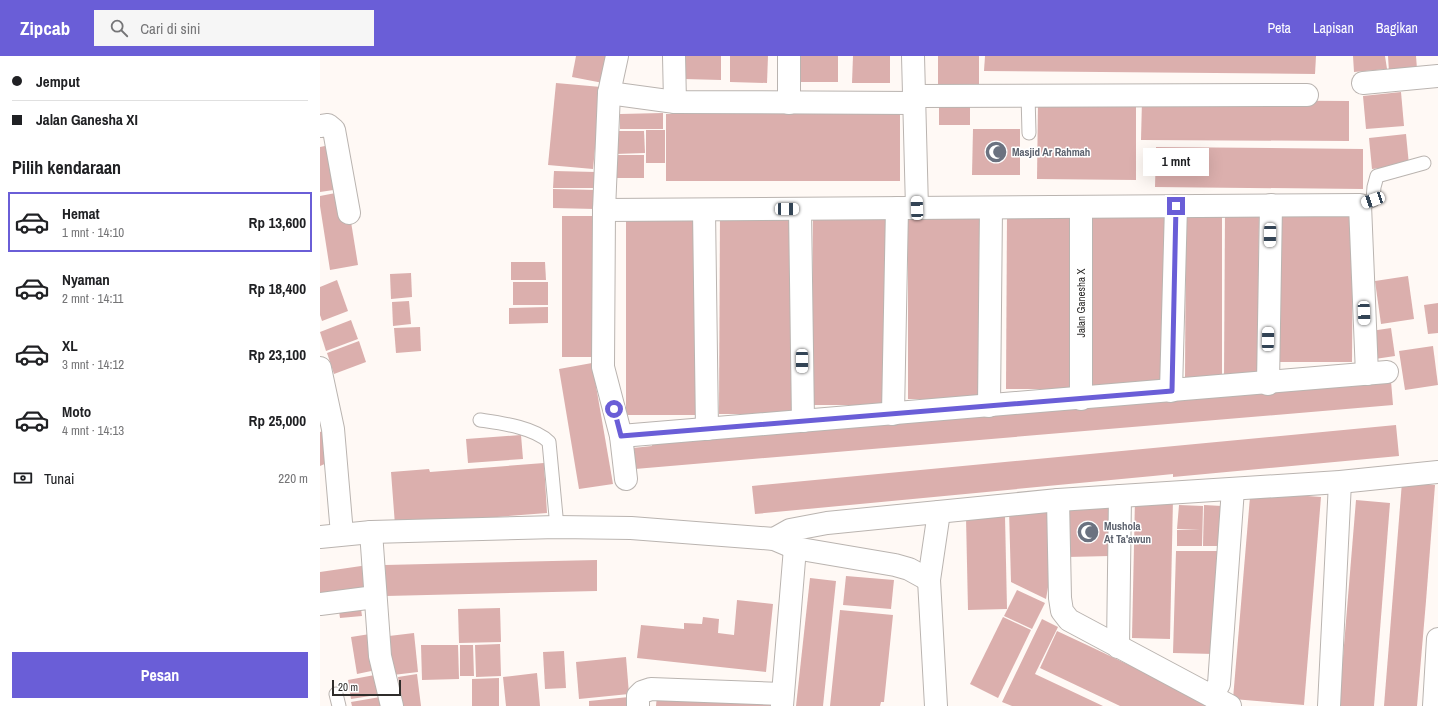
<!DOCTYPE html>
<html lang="id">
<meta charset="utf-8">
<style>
:root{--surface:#fff;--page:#f6f6f6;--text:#202124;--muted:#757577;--line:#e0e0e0;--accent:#6a5ed7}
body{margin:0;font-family:"Archivo Narrow",sans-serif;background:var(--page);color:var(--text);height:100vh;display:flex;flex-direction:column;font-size:15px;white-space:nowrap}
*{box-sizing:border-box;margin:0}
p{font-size:13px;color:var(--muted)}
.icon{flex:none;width:22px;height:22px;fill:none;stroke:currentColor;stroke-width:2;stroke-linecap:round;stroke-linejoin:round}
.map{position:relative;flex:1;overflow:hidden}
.details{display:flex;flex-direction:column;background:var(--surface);width:320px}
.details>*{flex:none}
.hud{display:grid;align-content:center;height:88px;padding:0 12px;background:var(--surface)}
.scale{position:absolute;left:12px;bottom:10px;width:69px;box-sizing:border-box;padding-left:4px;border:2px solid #2f2d2b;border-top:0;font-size:11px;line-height:14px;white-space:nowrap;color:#2f2d2b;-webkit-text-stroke:3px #fff;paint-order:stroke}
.end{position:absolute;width:18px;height:18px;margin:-9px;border:5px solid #6a5ed7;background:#fff;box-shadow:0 0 0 2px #fff}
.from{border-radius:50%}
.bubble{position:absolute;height:28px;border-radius:0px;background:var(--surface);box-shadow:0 4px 16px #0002;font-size:13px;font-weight:700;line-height:28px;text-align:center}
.car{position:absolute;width:12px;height:24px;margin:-12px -6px;border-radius:5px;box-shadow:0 0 3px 1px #0007;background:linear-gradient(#fff 24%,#345 0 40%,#fff 0 76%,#345 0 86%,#fff 0)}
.hud b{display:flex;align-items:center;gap:14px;height:38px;font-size:15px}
.hud b+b{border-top:1px solid var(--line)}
.hud i{width:10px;height:10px;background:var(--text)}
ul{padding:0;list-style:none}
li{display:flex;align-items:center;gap:12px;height:60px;margin:0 8px 6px;padding:0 4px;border:2px solid transparent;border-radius:0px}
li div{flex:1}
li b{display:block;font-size:15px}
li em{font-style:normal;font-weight:700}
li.selected{border-color:var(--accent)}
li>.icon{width:36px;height:36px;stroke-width:1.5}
h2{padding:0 12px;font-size:18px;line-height:48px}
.pay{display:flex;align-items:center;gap:10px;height:44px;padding:0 12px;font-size:15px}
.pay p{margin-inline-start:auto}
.action{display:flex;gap:8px;margin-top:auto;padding:8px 12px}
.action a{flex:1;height:46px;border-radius:0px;background:var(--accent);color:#fff;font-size:16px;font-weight:700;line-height:46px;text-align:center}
header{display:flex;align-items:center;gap:24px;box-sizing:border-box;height:56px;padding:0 20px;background:var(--accent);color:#fff}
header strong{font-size:19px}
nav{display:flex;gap:22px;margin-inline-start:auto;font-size:14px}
.search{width:280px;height:36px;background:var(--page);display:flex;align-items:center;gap:10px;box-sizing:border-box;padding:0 14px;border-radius:0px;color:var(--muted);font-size:15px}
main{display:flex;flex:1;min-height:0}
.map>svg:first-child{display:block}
</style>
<header>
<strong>Zipcab</strong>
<div class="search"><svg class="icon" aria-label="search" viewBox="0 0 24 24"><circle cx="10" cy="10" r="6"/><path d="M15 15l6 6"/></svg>Cari di sini</div>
<nav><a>Peta</a><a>Lapisan</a><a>Bagikan</a></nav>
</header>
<main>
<section class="details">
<div class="hud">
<b><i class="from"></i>Jemput</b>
<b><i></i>Jalan Ganesha XI</b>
</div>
<h2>Pilih kendaraan</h2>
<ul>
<li class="selected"><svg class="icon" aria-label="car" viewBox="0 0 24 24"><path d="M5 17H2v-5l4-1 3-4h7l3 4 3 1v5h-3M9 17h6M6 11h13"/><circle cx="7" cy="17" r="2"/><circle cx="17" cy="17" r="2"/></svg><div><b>Hemat</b><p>1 mnt · 14:10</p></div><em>Rp 13,600</em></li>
<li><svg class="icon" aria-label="car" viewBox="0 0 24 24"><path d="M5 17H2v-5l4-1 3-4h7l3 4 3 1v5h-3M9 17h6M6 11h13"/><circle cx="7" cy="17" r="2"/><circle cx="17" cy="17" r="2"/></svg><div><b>Nyaman</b><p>2 mnt · 14:11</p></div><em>Rp 18,400</em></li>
<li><svg class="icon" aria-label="car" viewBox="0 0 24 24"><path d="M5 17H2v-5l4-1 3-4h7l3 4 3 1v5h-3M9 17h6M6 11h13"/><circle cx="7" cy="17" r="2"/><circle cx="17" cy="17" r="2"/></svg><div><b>XL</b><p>3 mnt · 14:12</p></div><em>Rp 23,100</em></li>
<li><svg class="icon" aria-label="car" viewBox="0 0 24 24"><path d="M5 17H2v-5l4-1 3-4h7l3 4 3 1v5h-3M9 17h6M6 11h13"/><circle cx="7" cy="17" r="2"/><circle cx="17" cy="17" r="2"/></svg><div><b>Moto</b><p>4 mnt · 14:13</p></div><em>Rp 25,000</em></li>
</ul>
<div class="pay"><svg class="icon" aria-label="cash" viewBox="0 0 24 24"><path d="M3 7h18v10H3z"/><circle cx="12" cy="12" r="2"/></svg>Tunai<p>220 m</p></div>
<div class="action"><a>Pesan</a></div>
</section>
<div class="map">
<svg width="1118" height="650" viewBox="0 0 1118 650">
<rect width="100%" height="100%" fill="#fff9f5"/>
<!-- building -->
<g fill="#dbafad">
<polygon points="256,0 289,0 283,27 252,21"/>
<polygon points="364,0 401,0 401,24 364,23"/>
<polygon points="410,0 448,0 447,27 410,26"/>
<rect x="481" y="0" width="37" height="26"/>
<polygon points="533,0 570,0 570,27 532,27"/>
<rect x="618" y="0" width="41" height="29"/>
<polygon points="665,0 996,0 995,18 664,15"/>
<polygon points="1033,0 1065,0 1067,13 1034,16"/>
<polygon points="1068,0 1096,0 1097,13 1069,16"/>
<polygon points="236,27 281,31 273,113 228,109"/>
<polygon points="1081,36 1084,70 1046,73 1043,40"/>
<polygon points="816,44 816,124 717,123 718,47"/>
<polygon points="822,44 1029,45 1029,85 821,84"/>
<rect x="619" y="50" width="31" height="19"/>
<polygon points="343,57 343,73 300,73 300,58"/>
<polygon points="580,57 580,125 346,125 346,58"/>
<polygon points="653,73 700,73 700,119 652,119"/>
<rect x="326" y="74" width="19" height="33"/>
<polygon points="295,75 324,75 325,97 295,98"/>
<polygon points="1086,78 1089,109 1052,113 1049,82"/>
<polygon points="20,87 27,132 0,136 0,91"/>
<polygon points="836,91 1043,93 1043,133 835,131"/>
<rect x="296" y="99" width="28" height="23"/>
<polygon points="234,115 276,116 275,132 233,132"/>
<polygon points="233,133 275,134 275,153 233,152"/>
<polygon points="26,135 38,209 10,214 0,150 0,140"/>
<polygon points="493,150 570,150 569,349 492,349"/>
<polygon points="866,153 902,153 902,325 865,325"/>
<polygon points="400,155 472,155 472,358 399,358"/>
<polygon points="773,156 851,156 850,330 772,330"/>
<polygon points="905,157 939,157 938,322 904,322"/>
<polygon points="960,158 1033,159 1032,306 960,306"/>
<polygon points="687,159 755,159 754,333 686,333"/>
<polygon points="242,160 276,160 275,301 242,301"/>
<polygon points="306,161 378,161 377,359 306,359"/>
<polygon points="588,162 662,162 661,343 588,343"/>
<polygon points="191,206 225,206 226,224 191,224"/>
<polygon points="91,217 92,241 71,243 70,218"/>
<polygon points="1088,220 1094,263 1061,268 1055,225"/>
<polygon points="17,224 28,255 2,265 0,259 0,231"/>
<rect x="193" y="226" width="35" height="23"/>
<polygon points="89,245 91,268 73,270 72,246"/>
<polygon points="1118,247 1118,277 1108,278 1104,249"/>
<polygon points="228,251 228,267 189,268 189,252"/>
<polygon points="31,264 38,283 6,295 0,276"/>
<polygon points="100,271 101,295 76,297 74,272"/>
<polygon points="1071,272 1075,300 1055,303 1051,275"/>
<polygon points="39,285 46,306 14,318 7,297"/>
<polygon points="1113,290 1118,329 1085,334 1079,295"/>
<polygon points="272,307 293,428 259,433 239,313"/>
<polygon points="1071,325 1073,349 315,413 313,392 332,390 332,388"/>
<polygon points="1076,369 1079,400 853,421 853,418 833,420 435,458 432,430"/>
<polygon points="3,375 14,404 0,410 0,376"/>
<polygon points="201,379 203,403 148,407 146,383"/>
<polygon points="224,407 227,457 75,469 71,416 109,413 110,416"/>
<polygon points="1082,426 1115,429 1106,545 1097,650 1064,650"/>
<polygon points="961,438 1001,441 984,649 913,643 930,441"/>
<polygon points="815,443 853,443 850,583 812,582"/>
<polygon points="1036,444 1070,447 1054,650 1019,650"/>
<polygon points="859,449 883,450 882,490 857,490 857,474 880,474 857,473"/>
<polygon points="884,449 902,450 901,490 883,490"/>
<polygon points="747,452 789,452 790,500 747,501"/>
<polygon points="731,453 732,508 726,543 691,526 689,454"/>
<polygon points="685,460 687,553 648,554 646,461"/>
<polygon points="856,495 897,495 894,598 853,597"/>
<polygon points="277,504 277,535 66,540 65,509"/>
<polygon points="48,509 52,537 0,544 0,516"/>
<polygon points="526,520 574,524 571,553 523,549"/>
<polygon points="490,522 516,525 503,650 476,650"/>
<polygon points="697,534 725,547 712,573 684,560"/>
<polygon points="417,544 453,548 446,616 317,602 321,569 364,573 364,567 382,568 383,561 399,563 398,577 414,579"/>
<polygon points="40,546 42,560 20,562 18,548"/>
<polygon points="180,552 181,586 139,587 138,553"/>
<polygon points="520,554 573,559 564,646 561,646 560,650 510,650"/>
<polygon points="683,561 711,574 678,642 650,628"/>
<polygon points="722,563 738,571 715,618 783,650 692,650 682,646"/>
<polygon points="737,575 767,589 895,650 800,650 720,612"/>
<polygon points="94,577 98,616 73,619 69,580"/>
<polygon points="50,578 56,614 37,618 31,581"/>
<polygon points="180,588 181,620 156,621 155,589"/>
<polygon points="101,589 138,589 139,623 102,624"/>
<polygon points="140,589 153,589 154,620 140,620"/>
<polygon points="244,595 246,632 225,633 223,596"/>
<polygon points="306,601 309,638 259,643 256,606"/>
<polygon points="217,617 220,650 186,650 183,621"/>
<polygon points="60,618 63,638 31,643 28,624"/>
<polygon points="97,618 101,650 82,650 78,621"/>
<polygon points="179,622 179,650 152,650 152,623"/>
<polygon points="337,639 452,647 452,650 336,650"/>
<polygon points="66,640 67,650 32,650 31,646"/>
<polygon points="309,641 310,650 269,650 269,645"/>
</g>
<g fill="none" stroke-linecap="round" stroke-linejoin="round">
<!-- lane casing -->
<g stroke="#bab4b0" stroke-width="15">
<g id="lane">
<polyline points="708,39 709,77"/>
<polyline points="1040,149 1053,144 1054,131 1057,120 1104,107"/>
<path d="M160,364C180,367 214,371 229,386L237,471"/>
<polyline points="16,638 19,650"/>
</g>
</g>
<!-- street casing -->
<g stroke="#bab4b0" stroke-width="24">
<g id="street">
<polyline points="297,0 289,37 284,154 283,311 301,380 306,423"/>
<polyline points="354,0 355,46"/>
<polyline points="593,0 597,152"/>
<polyline points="1043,27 1118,20"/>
<polyline points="289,37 355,46 594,47"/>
<polyline points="594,40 987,39"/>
<polyline points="469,47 469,0"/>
<polyline points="0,70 8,69 14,74 29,157"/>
<polyline points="480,153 483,365"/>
<polyline points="284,154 1040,149 1047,318"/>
<polyline points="384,154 387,373"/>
<polyline points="0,312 13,373 22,478"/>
<polyline points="948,328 951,149"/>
<polyline points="851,335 856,150"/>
<polyline points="761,343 761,151"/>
<polyline points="669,350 671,152"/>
<polyline points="573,358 577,152"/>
<polyline points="301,380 1067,316"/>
<polyline points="738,444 740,542 742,555 749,564 910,650"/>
<polyline points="51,476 60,600 72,650"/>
<polyline points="0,481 51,476 237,471 311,472 454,483 475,492 575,509 589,513 609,524"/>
<polyline points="454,483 470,474 507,467 738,444 1020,426 1118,416"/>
<polyline points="0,548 55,541"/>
<polyline points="798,591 800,440"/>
<polyline points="892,640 899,628 913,433"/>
<polyline points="318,650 318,640 322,636 331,633 462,638"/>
<polyline points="462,650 475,492"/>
<polyline points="616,650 609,524 619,456"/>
<polyline points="1009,650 1020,426"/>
<polyline points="1114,650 1118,583"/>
</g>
</g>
<!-- lane -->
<use href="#lane" stroke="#fff" stroke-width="13"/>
<!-- street -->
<use href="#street" stroke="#fff" stroke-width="22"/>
</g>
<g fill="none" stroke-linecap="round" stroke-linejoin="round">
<!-- route -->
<polyline stroke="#6a5ed7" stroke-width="5" points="294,353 301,380 852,335 856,150"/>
</g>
<!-- icons -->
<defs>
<g id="mosque-disc" transform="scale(1.15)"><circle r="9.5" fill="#6b7280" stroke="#fff"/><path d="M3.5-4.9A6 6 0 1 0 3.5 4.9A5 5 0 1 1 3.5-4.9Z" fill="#fff"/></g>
</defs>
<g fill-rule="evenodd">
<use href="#mosque-disc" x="676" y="96"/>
<use href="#mosque-disc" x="768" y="476"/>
</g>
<g text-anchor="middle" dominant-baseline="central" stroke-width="3" stroke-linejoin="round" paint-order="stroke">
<!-- worship labels -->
<g font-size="11" font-weight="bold" fill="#5b616d" stroke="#fff" text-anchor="start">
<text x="692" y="96">Masjid Ar Rahmah</text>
<text x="784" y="470">Mushola<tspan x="784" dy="13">At Ta'awun</tspan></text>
</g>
<!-- street labels -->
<g font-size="11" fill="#2f2d2b" stroke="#fff">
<text transform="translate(761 247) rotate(-90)">Jalan Ganesha X</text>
</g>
</g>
</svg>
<div class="scale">20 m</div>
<i class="end from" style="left:294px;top:353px"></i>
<i class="end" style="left:856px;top:150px"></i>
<div class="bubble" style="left:823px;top:92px;width:66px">1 mnt</div>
<i class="car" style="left:1053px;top:144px;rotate:251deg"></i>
<i class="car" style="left:597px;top:152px;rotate:358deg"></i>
<i class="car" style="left:467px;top:153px;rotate:90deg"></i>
<i class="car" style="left:950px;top:179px;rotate:181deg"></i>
<i class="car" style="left:1044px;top:257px;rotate:178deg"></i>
<i class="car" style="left:948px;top:283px;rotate:1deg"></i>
<i class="car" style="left:482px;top:305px;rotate:180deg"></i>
</div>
</main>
